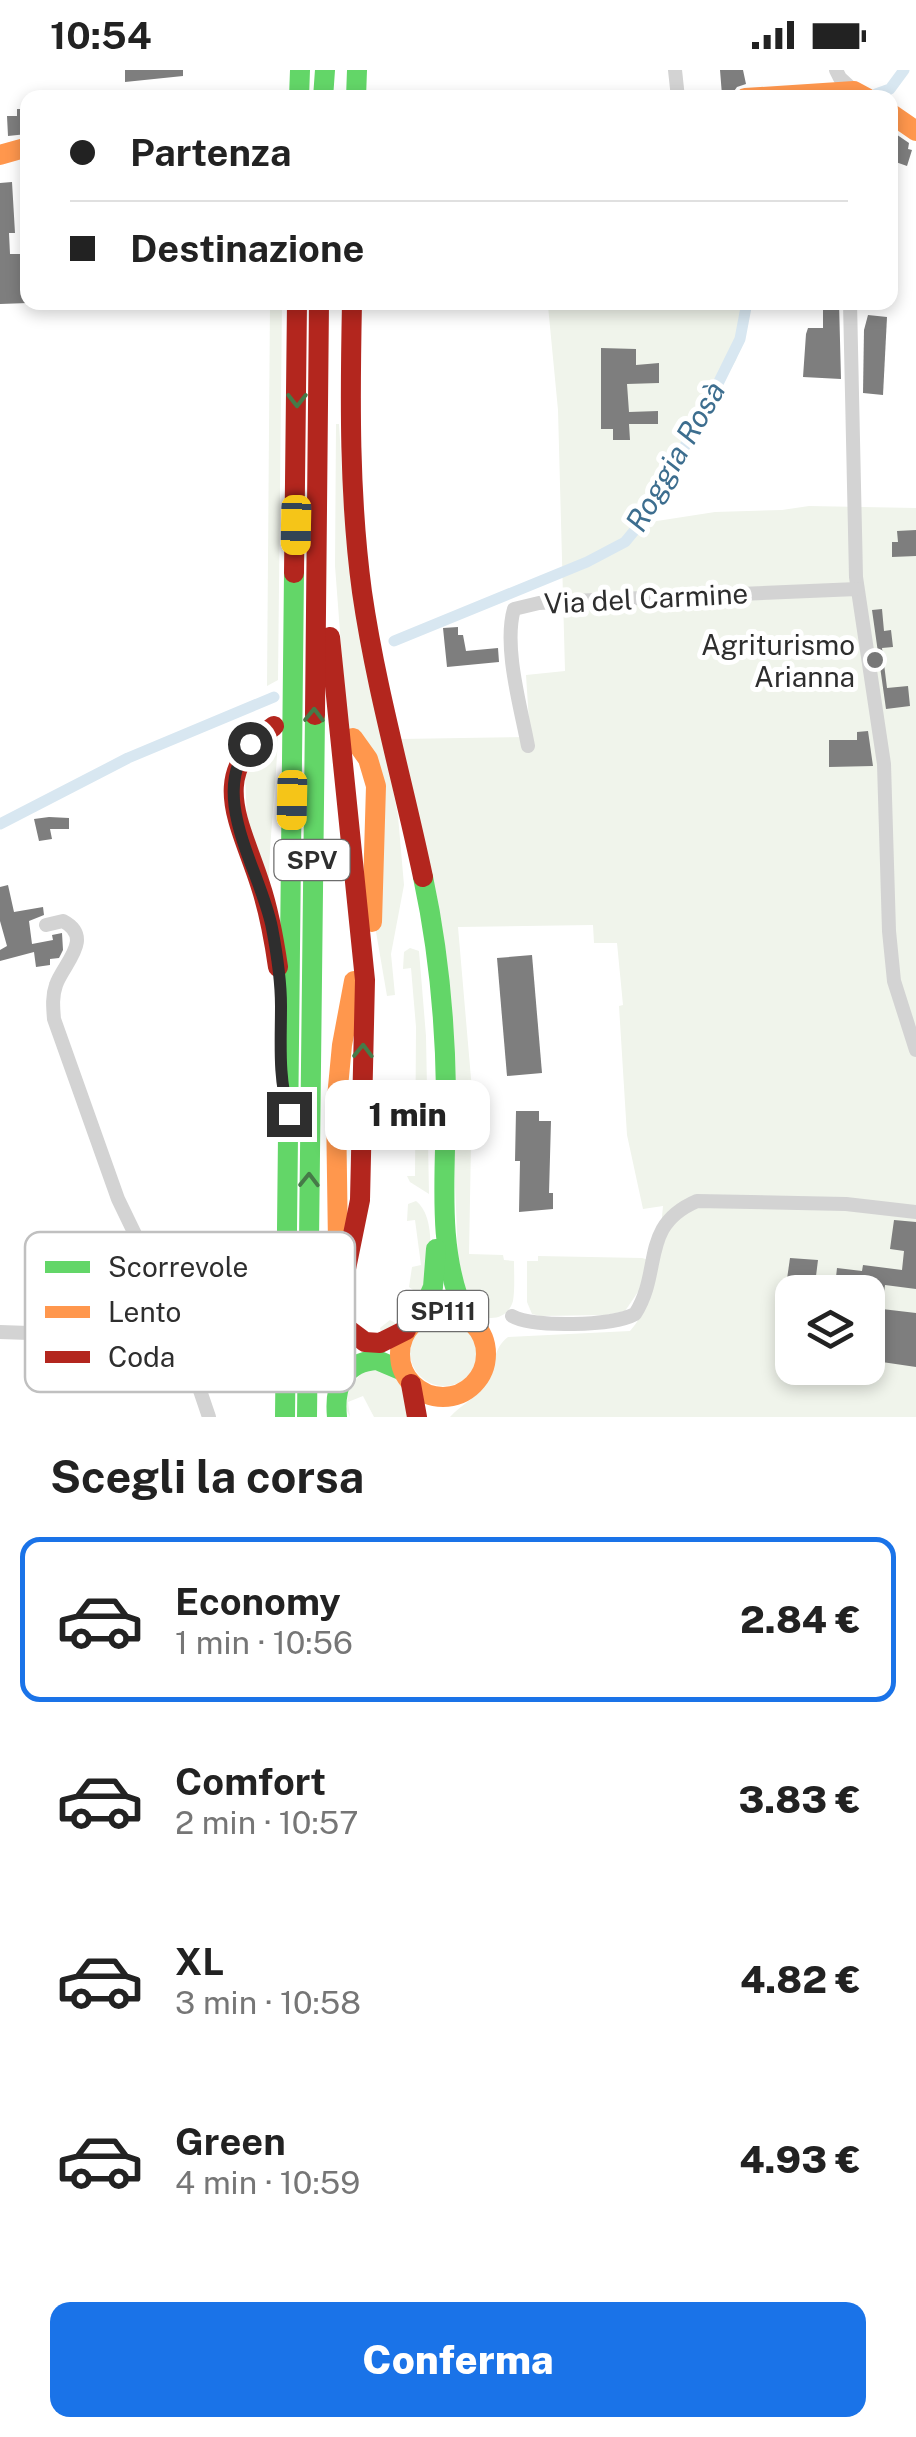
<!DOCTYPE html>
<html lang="it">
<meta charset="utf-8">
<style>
:root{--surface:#fff;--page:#f2f2f2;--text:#222;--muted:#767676;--line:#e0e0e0;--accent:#1a73e8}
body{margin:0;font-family:"Public Sans",sans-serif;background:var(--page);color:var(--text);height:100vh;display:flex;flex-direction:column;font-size:38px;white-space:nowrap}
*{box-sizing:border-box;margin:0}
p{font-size:32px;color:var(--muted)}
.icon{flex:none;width:55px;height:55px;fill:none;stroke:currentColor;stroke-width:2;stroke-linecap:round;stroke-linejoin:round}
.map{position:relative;height:1347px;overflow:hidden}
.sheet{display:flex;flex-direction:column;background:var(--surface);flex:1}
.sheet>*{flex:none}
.top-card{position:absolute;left:20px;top:20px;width:878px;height:220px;border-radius:20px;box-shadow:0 5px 15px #0003;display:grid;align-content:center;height:220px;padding:0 50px;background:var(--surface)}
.controls{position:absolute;left:775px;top:1205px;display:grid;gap:20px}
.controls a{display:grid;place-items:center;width:110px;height:110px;border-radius:20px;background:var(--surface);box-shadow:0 5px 15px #0003;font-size:50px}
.end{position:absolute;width:45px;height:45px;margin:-22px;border:12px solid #2e2e2e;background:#fff;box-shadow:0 0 0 5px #fff}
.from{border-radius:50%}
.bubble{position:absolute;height:70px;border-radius:20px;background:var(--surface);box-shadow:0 5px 15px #0003;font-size:32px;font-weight:800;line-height:70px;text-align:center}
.car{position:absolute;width:30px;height:60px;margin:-30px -15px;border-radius:12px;box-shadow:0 0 8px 2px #0007;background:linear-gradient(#f5c518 24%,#345 0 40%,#f5c518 0 76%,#345 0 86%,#f5c518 0)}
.top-card b{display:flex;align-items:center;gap:35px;height:95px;font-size:38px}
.top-card b+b{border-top:2px solid var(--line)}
.top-card i{width:25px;height:25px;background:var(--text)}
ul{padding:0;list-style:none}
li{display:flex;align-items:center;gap:30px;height:165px;margin:0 20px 15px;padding:0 30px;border:5px solid transparent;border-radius:20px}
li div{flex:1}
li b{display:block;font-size:38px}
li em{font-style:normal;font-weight:800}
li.selected{border-color:var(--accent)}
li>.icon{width:90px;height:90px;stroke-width:1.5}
h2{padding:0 50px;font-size:45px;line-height:120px}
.primary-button{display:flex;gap:20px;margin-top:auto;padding:20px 50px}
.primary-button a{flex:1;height:115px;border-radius:20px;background:var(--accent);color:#fff;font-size:40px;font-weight:800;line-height:115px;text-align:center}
.status{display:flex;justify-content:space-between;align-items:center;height:70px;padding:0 50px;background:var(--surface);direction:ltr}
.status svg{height:28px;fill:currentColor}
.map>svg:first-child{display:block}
</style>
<div class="status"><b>10:54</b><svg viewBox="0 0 49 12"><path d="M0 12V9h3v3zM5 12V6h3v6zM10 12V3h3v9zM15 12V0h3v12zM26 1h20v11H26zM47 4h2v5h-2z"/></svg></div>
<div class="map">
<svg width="916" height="1347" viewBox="0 0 916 1347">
<rect width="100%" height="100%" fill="#fff"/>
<!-- green -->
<g fill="#f0f4eb" fill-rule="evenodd">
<polygon points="282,232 278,610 267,616 270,233"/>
<path d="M619,232L751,233L736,290L644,453L715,442L782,440L809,436L916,438V1347H450C461,1334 479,1327 487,1312C496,1296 492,1279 508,1267L630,1261C658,1230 659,1176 663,1136L643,1139L627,1065L619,936L623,935L617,873H594L593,855L458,857L472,1020L469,1184L503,1185L504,1190L514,1191C514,1203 515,1219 513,1231C507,1253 480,1252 468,1237C464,1231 461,1221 459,1214L449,962L399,669L530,667L526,605L565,601L558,340L548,236ZM792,1222H868V1298H792Z"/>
<polygon points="336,354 339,354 346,468 398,746 404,815 391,884 395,925 387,926 375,856 381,760 347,654 335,496"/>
<path d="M278,666C276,717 269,768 269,819L247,753L245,702L258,678L267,681Z"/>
<polygon points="410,878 419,881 426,966 429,1124 410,1112 407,1106 415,1106 416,957 411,898 403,899 404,882"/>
<path d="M416,1131C441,1150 429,1218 413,1242C406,1252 392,1260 382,1266L380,1258L390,1250L397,1254L416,1222L409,1217L412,1197L421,1195L415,1150L407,1151L408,1134Z"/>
<polygon points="538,1186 642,1188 649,1190 640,1219 625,1241 606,1245 540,1246 532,1244 527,1232 527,1191 538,1191"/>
<circle cx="444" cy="1282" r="34"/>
<polygon points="384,1300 403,1314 411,1347 374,1347 363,1326 348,1332 350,1347 346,1339 349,1316 364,1301"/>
</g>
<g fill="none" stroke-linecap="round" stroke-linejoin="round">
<!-- canal -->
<g stroke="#d8e7f1" stroke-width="11">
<polyline points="876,24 890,19 904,0"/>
<polyline points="394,571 587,492 625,472 644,449 704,342 740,269 747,232"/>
<polyline points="0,754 128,688 274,627"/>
</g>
</g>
<!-- building -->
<g fill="#7e7e7e">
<polygon points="125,0 183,0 183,6 125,12"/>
<polygon points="720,0 743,0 746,14 737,17 732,24 722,25"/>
<polygon points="17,39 26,39 27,64 8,66 7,46 17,46"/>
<polygon points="890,60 909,73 908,79 912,80 907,96 890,90"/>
<polygon points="12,112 15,163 9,163 10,184 28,184 28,233 0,234 0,113"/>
<polygon points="823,232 839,232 841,309 803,307 806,264 808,258 823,258"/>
<polygon points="868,245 887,247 883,325 863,323 864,260"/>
<polygon points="601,278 636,279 636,295 659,293 659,313 627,314 629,342 658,341 658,354 629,354 630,370 613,370 613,359 601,359"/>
<polygon points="916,460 916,486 892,487 892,472 898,472 897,461"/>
<polygon points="882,539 884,561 891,560 893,577 882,578 887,618 908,616 910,636 886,639 872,540"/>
<polygon points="458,557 458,565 463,565 466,581 498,578 499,592 447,597 443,558"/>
<polygon points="868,661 873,696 829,697 829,670 857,670 857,662"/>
<polygon points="49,747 69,748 69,759 50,759 52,769 39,771 34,749"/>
<polygon points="8,815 14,842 43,837 44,845 29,851 32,874 53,870 52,865 62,863 63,880 59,888 50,889 50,895 36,897 34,882 0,891 0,880 7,876 0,851 0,817"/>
<polygon points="532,885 542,1003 507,1006 497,888"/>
<polygon points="516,1041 539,1041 539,1051 551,1051 549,1123 553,1123 553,1139 519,1142 520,1091 515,1091"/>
<polygon points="894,1150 916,1152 916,1219 885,1215 882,1239 916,1243 916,1297 882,1292 885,1270 868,1268 868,1238 872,1238 874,1221 835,1216 837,1198 862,1201 863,1195 902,1200 904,1181 890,1179"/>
<polygon points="790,1188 818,1190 815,1214 787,1209"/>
</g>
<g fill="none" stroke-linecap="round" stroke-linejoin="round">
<!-- street -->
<g stroke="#d3d3d3" stroke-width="14">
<polyline points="675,0 678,28"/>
<polyline points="836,0 840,8 854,21"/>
<polyline points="850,232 856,507 884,694 889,861 894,911 916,980"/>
<path d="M528,676C521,638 503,577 514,539L539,533L594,530L857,519"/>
<path d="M46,855L63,851C95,868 63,894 56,915C52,926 53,937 54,949L118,1129L175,1247L209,1347"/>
<path d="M512,1246C533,1258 613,1256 635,1244C663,1200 639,1156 697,1131L846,1134L916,1142"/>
<polyline points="0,1262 88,1265 146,1275 249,1274"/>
</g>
<!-- fast -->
<g stroke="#63d668" stroke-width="20">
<polyline points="299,28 300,0"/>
<polyline points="323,28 325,0"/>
<polyline points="356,28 357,0"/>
<path d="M423,807C438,877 445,948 446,1020C447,1095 434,1178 466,1247"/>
<polyline points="420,1247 433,1217 436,1179"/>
<polyline points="285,1347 294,503"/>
<polyline points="307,1347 315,645"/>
<path d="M337,1347C334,1317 343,1292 377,1290L403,1301"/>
</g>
<!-- slow -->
<g stroke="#ff974d" stroke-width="20">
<polyline points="745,28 854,21 867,28"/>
<polyline points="890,43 916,61"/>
<polyline points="0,85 28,77"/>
<polyline points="353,668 368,689 376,716 372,852"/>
<polyline points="338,1174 336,1038 342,975 354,911"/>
<circle cx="443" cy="1284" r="43"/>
</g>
<!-- jam -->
<g stroke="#b3261e" stroke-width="20">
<path d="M352,232C350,329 349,426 362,522C376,619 403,712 423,807"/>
<polyline points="294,503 297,232"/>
<polyline points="330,567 365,910 360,1130 338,1238 345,1257 365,1272 380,1273 406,1260"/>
<polyline points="315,645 319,232"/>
<path d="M274,656C207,704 239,749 260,814C269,841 274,869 278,897"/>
<polyline points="411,1314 417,1347"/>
</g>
</g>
<!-- one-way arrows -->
<defs><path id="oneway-chevron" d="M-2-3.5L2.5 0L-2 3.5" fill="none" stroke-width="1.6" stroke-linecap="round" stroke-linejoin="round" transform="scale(2.5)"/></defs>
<g stroke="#467a48">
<use href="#oneway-chevron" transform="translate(297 330) rotate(90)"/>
<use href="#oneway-chevron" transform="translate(314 645) rotate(-89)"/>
<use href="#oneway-chevron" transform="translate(363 981) rotate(-89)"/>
<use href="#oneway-chevron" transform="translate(309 1110) rotate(-89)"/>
</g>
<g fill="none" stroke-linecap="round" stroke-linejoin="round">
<!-- route -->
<path stroke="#2e2e2e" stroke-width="12" d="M250,674C207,726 261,801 272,858C277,884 281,910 281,936C281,973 278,1008 289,1044"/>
</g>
<!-- markers -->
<circle fill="#777" stroke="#fff" stroke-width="4" cx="875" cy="590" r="10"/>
<g text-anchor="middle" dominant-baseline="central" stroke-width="10" stroke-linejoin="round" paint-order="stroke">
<!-- shield labels -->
<g fill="#fff" stroke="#6d6d6d" stroke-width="2.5">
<rect x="274.5" y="770" width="75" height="40" rx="8"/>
<rect x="398" y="1221" width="90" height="40" rx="8"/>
</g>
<g font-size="25" font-weight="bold" fill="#2e2e2e">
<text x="312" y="790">SPV</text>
<text x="443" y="1241">SP111</text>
</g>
<!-- street labels -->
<g font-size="28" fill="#2e2e2e" stroke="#fff">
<text transform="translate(646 528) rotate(-3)">Via del Carmine</text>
</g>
<!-- poi labels -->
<g font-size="28" fill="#2e2e2e" stroke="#fff" text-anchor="end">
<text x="855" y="574">Agriturismo<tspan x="855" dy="32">Arianna</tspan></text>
</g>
<!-- water labels -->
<g font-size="30" font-style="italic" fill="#3d6e8f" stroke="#fff">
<text transform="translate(675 386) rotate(-60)">Roggia Rosà</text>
</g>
</g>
<!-- legend -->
<rect x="25" y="1162" width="330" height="160" rx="15" fill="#fff" stroke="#c0c0c0" stroke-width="2.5"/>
<rect x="45" y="1191" width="45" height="12" fill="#63d668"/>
<rect x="45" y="1236" width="45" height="12" fill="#ff974d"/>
<rect x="45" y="1281" width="45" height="12" fill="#b3261e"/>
<g font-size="28" fill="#2e2e2e">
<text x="108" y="1207">Scorrevole</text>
<text x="108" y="1252">Lento</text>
<text x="108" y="1297">Coda</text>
</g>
</svg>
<div class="controls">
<a><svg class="icon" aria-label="layers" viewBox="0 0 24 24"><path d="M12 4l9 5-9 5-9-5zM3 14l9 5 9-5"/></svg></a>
</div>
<i class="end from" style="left:250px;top:674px"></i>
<i class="end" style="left:289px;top:1044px"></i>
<div class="bubble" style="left:325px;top:1010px;width:165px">1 min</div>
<i class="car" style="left:296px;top:455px;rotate:181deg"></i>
<i class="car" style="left:292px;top:730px;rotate:181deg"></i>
<div class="top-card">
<b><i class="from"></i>Partenza</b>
<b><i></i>Destinazione</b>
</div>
</div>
<section class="sheet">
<h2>Scegli la corsa</h2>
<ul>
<li class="selected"><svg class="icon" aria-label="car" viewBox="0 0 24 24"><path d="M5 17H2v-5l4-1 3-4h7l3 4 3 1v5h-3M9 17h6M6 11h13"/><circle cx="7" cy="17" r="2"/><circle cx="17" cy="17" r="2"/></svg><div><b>Economy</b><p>1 min · 10:56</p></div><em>2.84 €</em></li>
<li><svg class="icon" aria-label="car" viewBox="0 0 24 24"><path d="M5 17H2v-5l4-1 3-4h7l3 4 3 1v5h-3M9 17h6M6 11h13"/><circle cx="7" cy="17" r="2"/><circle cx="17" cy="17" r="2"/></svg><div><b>Comfort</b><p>2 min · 10:57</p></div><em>3.83 €</em></li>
<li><svg class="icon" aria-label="car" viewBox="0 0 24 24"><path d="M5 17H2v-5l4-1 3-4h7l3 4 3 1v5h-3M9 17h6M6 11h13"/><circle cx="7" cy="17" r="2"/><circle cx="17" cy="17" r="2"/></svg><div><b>XL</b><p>3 min · 10:58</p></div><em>4.82 €</em></li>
<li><svg class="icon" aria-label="car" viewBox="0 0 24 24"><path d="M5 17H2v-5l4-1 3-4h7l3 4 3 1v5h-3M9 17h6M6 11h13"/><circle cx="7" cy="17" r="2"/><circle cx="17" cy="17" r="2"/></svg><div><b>Green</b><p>4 min · 10:59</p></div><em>4.93 €</em></li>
</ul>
<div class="primary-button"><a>Conferma</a></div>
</section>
